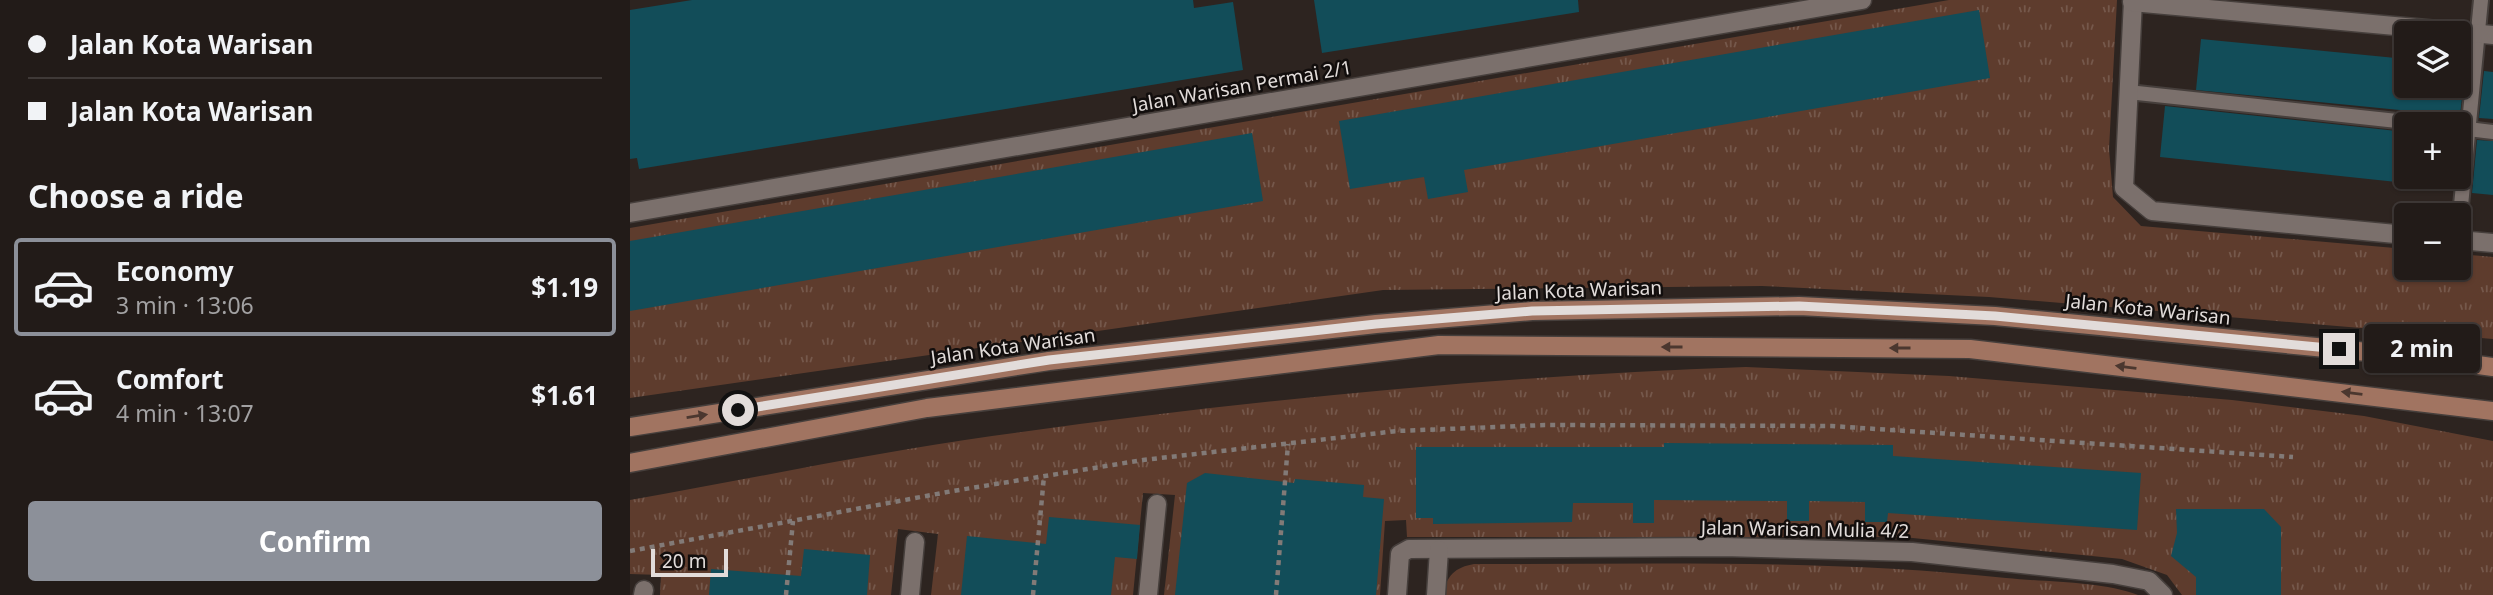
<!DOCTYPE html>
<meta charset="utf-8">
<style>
:root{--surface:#221b18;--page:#2e2825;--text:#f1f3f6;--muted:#a2a1a2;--line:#3f3937;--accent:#8c9099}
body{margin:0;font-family:"Noto Sans",sans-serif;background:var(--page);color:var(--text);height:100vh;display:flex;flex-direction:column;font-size:26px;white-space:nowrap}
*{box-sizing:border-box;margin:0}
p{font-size:23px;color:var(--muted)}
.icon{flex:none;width:38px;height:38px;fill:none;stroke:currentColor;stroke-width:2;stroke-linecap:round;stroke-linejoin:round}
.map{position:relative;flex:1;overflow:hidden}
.panel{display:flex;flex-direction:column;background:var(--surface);width:630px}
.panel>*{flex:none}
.banner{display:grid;align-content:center;height:154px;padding:0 28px;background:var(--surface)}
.controls{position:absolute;left:1764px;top:21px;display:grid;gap:14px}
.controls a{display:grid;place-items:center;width:77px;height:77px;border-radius:7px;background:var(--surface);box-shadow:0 2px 5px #0004,0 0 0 2px var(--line);font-size:35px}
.scale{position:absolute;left:21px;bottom:18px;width:77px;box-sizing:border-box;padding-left:7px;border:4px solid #e2dcda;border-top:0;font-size:19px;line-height:24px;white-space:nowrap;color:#e2dcda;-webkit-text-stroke:5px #120e0d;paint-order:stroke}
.end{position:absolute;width:32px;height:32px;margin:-16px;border:9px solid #e2dcda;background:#111;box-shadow:0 0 0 4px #111}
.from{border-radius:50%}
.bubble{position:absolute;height:49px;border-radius:7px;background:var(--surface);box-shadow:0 2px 5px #0004,0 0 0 2px var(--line);font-size:23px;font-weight:700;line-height:49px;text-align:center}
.banner b{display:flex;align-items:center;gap:24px;height:66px;font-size:26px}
.banner b+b{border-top:2px solid var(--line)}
.banner i{width:18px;height:18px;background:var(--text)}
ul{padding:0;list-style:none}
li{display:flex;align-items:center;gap:21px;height:98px;margin:0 14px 10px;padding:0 14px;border:4px solid transparent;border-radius:7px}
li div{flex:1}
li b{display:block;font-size:26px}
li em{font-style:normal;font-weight:700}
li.active{border-color:var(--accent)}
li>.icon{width:63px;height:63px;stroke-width:1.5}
h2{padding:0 28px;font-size:32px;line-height:84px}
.action{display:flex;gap:14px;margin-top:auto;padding:14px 28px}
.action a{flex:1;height:80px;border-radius:7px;background:var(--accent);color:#fff;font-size:28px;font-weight:700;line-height:80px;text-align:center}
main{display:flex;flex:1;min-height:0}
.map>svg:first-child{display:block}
</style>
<main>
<section class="panel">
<div class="banner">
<b><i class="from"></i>Jalan Kota Warisan</b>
<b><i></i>Jalan Kota Warisan</b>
</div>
<h2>Choose a ride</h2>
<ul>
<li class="active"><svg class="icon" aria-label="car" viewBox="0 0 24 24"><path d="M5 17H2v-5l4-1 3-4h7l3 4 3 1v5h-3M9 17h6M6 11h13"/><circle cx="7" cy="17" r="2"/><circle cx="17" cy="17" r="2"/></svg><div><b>Economy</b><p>3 min · 13:06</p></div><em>$1.19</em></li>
<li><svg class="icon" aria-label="car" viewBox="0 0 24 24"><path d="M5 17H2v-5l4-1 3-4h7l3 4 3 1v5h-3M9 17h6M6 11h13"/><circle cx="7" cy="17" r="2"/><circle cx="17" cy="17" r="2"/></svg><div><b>Comfort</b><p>4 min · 13:07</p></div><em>$1.61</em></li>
</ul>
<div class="action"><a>Confirm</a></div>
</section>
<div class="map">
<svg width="1863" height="595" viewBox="0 0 1863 595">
<defs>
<pattern id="grass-tufts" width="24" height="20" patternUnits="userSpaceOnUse" patternTransform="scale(1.75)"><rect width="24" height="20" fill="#5e3c2d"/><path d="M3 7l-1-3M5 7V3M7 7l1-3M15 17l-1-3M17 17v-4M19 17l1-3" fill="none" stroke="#75584b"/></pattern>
</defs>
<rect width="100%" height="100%" fill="#2d2420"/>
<!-- grass -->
<g fill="url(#grass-tufts)">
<polygon points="1319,0 1487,0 1479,149 1483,197 1511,226 1776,249 1776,268 1829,268 1829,254 1863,257 1863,339 1359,297 1132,286 753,290 0,398 0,228"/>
<path d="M1116,367L1319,376L1602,400L1734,416L1863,441V595H1552L1537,575L1492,559L1273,537H777L776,520L755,521L750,595H534L545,495L513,493L503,595H301L308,534L268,529L261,595H30L31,575L0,574V500C120,479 241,453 362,436C611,401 864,376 1116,367Z"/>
<path d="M844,564C1021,564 1199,559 1376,578C1415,582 1472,581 1508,595H814C815,576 826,567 844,564Z"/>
</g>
<!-- building -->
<g fill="#124d59">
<polygon points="62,0 563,0 564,8 603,2 613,70 9,169 7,158 0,159 0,10"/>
<polygon points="684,0 948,0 949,12 692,53"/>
<polygon points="1349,10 1360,78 834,170 838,192 798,199 794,177 720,189 709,121"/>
<polygon points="1571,39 1776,59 1776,86 1829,86 1829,69 1835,69 1830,116 1566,90"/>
<polygon points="1854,71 1863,72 1863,119 1849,118"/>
<polygon points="1535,106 1776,132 1776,183 1530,157"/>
<polygon points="622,133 633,201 0,311 0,241"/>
<polygon points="1847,140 1863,141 1863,195 1842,193"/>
<polygon points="1034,443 1263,445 1263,456 1511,473 1507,530 1258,513 1257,522 1235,522 1235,502 1179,501 1179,521 1157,521 1157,501 1024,500 1024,523 1003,523 1003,503 943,503 942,522 803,524 803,518 786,518 786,447 1034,447"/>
<polygon points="575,473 664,483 665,479 734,485 733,497 754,499 746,595 545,595 557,483"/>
<polygon points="1546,509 1634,509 1651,527 1651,595 1566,595 1566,577 1541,556 1547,533"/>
<polygon points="419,517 510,525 507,559 485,557 481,595 331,595 337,536 416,544"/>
<polygon points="174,549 240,555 237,595 79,595 81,569 171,576"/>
</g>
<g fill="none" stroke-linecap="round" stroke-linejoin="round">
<!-- lane casing -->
<g stroke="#463f3c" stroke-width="18">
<g id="lane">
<polyline points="1498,92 1795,124"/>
<polyline points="1830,128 1863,132"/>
<polyline points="1829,226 1851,0"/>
</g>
</g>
<!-- street casing -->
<g stroke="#463f3c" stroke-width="21">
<g id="street">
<polyline points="1503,0 1494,188 1522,211 1776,235"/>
<polyline points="1502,2 1863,35"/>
<polyline points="0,213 1232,0"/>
<polyline points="1829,240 1863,243"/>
<polyline points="13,595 14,590"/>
<polyline points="280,595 285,542"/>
<polyline points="518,595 527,504"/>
<polyline points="767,595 770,554 779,549 1093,547 1282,552 1483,574 1519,581 1533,595"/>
<polyline points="806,595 809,550"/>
</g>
</g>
<!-- secondary casing -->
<g stroke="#463f3c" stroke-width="21">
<g id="secondary">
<polyline points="0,427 419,361 746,324 902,311 1169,306 1365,316 1789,357 1863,367"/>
<polyline points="0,463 297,408 809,345 1340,349 1863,411"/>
</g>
</g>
<!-- path -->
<g stroke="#827a77" stroke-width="4.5" stroke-dasharray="5 5" stroke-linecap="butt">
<polyline points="0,551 323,491 513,460 767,431 915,425 1202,426 1663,457"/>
<polyline points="156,595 163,521"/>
<polyline points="403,595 414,476"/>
<polyline points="646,595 658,444"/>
</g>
<!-- lane -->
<use href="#lane" stroke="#7b706c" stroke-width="14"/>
<!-- street -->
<use href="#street" stroke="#7b706c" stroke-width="18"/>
<!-- secondary -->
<use href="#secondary" stroke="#a17461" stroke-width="18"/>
</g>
<!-- one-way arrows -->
<defs><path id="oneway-solid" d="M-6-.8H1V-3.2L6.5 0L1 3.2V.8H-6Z" transform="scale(1.75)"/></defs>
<g fill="#4b372f">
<use href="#oneway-solid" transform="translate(1042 347) rotate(-180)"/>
<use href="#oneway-solid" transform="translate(1270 348) rotate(-180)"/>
<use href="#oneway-solid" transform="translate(1496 367) rotate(-173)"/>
<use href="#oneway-solid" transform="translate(1722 393) rotate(-173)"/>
<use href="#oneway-solid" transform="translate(67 416) rotate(-9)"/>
</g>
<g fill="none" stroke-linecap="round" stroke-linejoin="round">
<!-- route -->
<polyline stroke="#e2dcda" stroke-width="9" points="108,410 419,360 746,324 902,311 1169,306 1365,316 1709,349"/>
</g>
<g text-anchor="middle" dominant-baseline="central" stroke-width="5" stroke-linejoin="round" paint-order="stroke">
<!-- street labels -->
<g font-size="19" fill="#e2dcda" stroke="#120e0d">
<text transform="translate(612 86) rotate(-10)">Jalan Warisan Permai 2/1</text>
<text transform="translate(949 290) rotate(-2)">Jalan Kota Warisan</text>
<text transform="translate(1518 309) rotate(6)">Jalan Kota Warisan</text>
<text transform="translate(383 346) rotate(-8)">Jalan Kota Warisan</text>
<text transform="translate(1175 529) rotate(1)">Jalan Warisan Mulia 4/2</text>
</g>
</g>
</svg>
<div class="controls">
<a><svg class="icon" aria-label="layers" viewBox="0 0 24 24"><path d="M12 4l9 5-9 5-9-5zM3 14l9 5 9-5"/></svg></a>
<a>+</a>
<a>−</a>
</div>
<div class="scale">20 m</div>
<i class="end from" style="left:108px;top:410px"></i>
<i class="end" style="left:1709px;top:349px"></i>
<div class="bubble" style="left:1734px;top:324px;width:116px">2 min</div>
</div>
</main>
